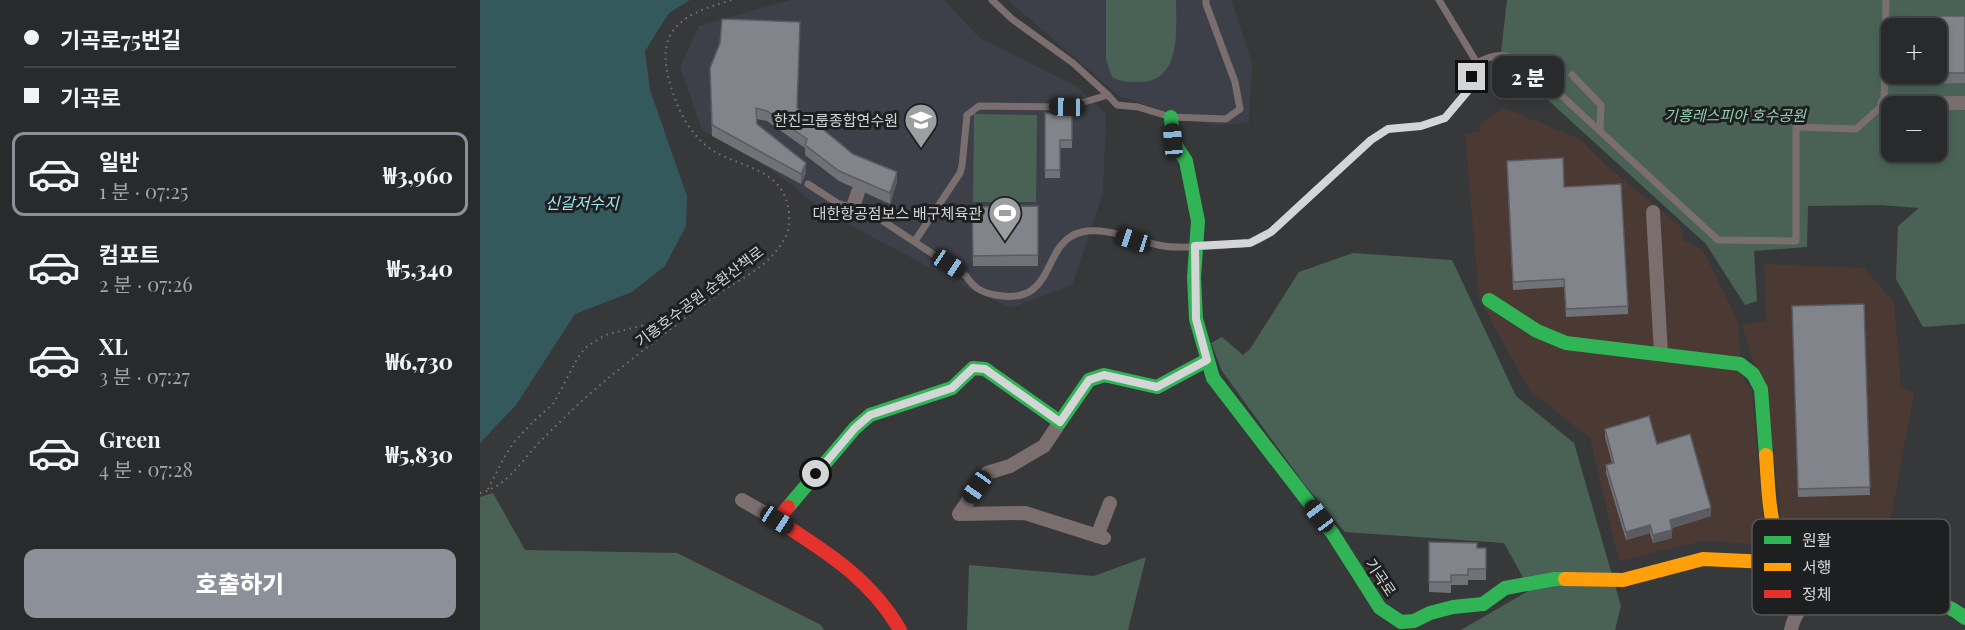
<!DOCTYPE html>
<html lang="ko">
<meta charset="utf-8">
<style>
:root{--surface:#292a2c;--page:#353638;--text:#f1f3f6;--muted:#a5a7a9;--line:#454648;--accent:#8c9099}
body{margin:0;font-family:"Playfair Display","Noto Sans KR",serif;background:var(--page);color:var(--text);height:100vh;display:flex;flex-direction:column;font-size:22px;white-space:nowrap}
*{box-sizing:border-box;margin:0}
p{font-size:20px;color:var(--muted)}
.icon{flex:none;width:33px;height:33px;fill:none;stroke:currentColor;stroke-width:2;stroke-linecap:round;stroke-linejoin:round}
.map{position:relative;flex:1;overflow:hidden}
.drawer{display:flex;flex-direction:column;background:var(--surface);width:480px}
.drawer>*{flex:none}
.guide{display:grid;align-content:center;height:132px;padding:0 24px;background:var(--surface)}
.fabs{position:absolute;left:1401px;top:18px;display:grid;gap:12px}
.fabs a{display:grid;place-items:center;width:66px;height:66px;border-radius:12px;background:var(--surface);box-shadow:0 3px 9px #0003,0 0 0 2px var(--line);font-size:30px}
.end{position:absolute;width:27px;height:27px;margin:-14px;border:8px solid #d4d5d7;background:#111;box-shadow:0 0 0 3px #111}
.from{border-radius:50%}
.bubble{position:absolute;height:42px;border-radius:12px;background:var(--surface);box-shadow:0 3px 9px #0003,0 0 0 2px var(--line);font-size:20px;font-weight:800;line-height:42px;text-align:center}
.car{position:absolute;width:18px;height:36px;margin:-18px -9px;border-radius:8px;box-shadow:0 0 4px 2px #0007;background:linear-gradient(#222 24%,#8ab4d8 0 40%,#222 0 76%,#8ab4d8 0 86%,#222 0)}
.guide b{display:flex;align-items:center;gap:21px;height:57px;font-size:22px}
.guide b+b{border-top:2px solid var(--line)}
.guide i{width:15px;height:15px;background:var(--text)}
ul{padding:0;list-style:none}
li{display:flex;align-items:center;gap:18px;height:84px;margin:0 12px 9px;padding:0 12px;border:3px solid transparent;border-radius:12px}
li div{flex:1}
li b{display:block;font-size:22px}
li em{font-style:normal;font-weight:800}
li.selected{border-color:var(--accent)}
li>.icon{width:54px;height:54px;stroke-width:1.5}
.primary-button{display:flex;gap:12px;margin-top:auto;padding:12px 24px}
.primary-button a{flex:1;height:69px;border-radius:12px;background:var(--accent);color:#fff;font-size:24px;font-weight:800;line-height:69px;text-align:center}
main{display:flex;flex:1;min-height:0}
.map>svg:first-child{display:block}
</style>
<main>
<section class="drawer">
<div class="guide">
<b><i class="from"></i>기곡로75번길</b>
<b><i></i>기곡로</b>
</div>
<ul>
<li class="selected"><svg class="icon" aria-label="car" viewBox="0 0 24 24"><path d="M5 17H2v-5l4-1 3-4h7l3 4 3 1v5h-3M9 17h6M6 11h13"/><circle cx="7" cy="17" r="2"/><circle cx="17" cy="17" r="2"/></svg><div><b>일반</b><p>1 분 · 07:25</p></div><em>₩3,960</em></li>
<li><svg class="icon" aria-label="car" viewBox="0 0 24 24"><path d="M5 17H2v-5l4-1 3-4h7l3 4 3 1v5h-3M9 17h6M6 11h13"/><circle cx="7" cy="17" r="2"/><circle cx="17" cy="17" r="2"/></svg><div><b>컴포트</b><p>2 분 · 07:26</p></div><em>₩5,340</em></li>
<li><svg class="icon" aria-label="car" viewBox="0 0 24 24"><path d="M5 17H2v-5l4-1 3-4h7l3 4 3 1v5h-3M9 17h6M6 11h13"/><circle cx="7" cy="17" r="2"/><circle cx="17" cy="17" r="2"/></svg><div><b>XL</b><p>3 분 · 07:27</p></div><em>₩6,730</em></li>
<li><svg class="icon" aria-label="car" viewBox="0 0 24 24"><path d="M5 17H2v-5l4-1 3-4h7l3 4 3 1v5h-3M9 17h6M6 11h13"/><circle cx="7" cy="17" r="2"/><circle cx="17" cy="17" r="2"/></svg><div><b>Green</b><p>4 분 · 07:28</p></div><em>₩5,830</em></li>
</ul>
<div class="primary-button"><a>호출하기</a></div>
</section>
<div class="map">
<svg width="1485" height="630" viewBox="0 0 1485 630">
<rect width="100%" height="100%" fill="#37383a"/>
<!-- industrial -->
<g fill="#4a3a33">
<polygon points="1024,108 1100,139 1128,167 1200,226 1203,240 1223,250 1258,322 1262,375 1272,392 1283,516 1290,545 1223,541 1139,561 1110,438 1050,391 999,299 985,133 999,132 1000,124"/>
<polygon points="1284,264 1384,268 1414,302 1421,387 1434,393 1409,529 1390,551 1361,562 1340,560 1321,554 1302,527 1285,381 1273,362 1262,325 1286,321"/>
</g>
<!-- built -->
<g fill="#3d4048">
<polygon points="310,0 464,0 500,38 597,87 626,114 623,193 592,285 531,308 492,290 349,214 290,169 222,130 200,67 219,26"/>
<polygon points="528,0 751,0 772,63 769,123 731,125 640,97"/>
</g>
<!-- green -->
<g fill="#4a6256" fill-rule="evenodd">
<path d="M626,0H696C696,30 702,82 659,82C648,82 642,82 632,77L626,59Z"/>
<path d="M1027,0H1485V324L1443,327L1416,279L1418,226L1439,208L1400,205L1328,206L1327,247L1274,251L1277,301L1265,305L1226,244L1037,72L1020,61ZM1412,28H1456V74H1412ZM1412,106H1456V152H1412Z"/>
<polygon points="494,114 557,115 556,202 493,202"/>
<polygon points="873,253 972,260 1036,396 1094,443 1141,606 1135,630 981,630 1050,590 1024,543 865,532 825,485 742,371 731,343 742,337 763,355 770,349 819,272"/>
<polygon points="13,493 45,550 197,553 341,625 344,630 0,630 0,497"/>
<polygon points="666,557 648,630 487,630 489,565 614,576"/>
</g>
<!-- water -->
<polygon fill="#34595d" points="0,0 210,0 189,13 165,51 170,90 207,196 206,226 185,266 152,292 95,314 36,405 0,443"/>
<g fill="none" stroke-linecap="round" stroke-linejoin="round">
<!-- path -->
<g stroke="#787372" stroke-width="2" stroke-dasharray="1.5 4.5" stroke-linecap="butt">
<polyline points="8,489 25,456 35,441 53,422 74,403 97,359 105,348 125,335 180,321 231,298"/>
<path d="M0,493C25,487 39,465 55,447C64,437 74,428 84,418C105,397 128,378 152,359C180,338 207,316 235,296C255,282 282,270 297,250C304,242 309,232 309,221C310,209 306,193 297,184C279,165 250,163 229,148C212,135 201,116 194,96C172,34 194,16 252,0"/>
</g>
<!-- lane -->
<g stroke="#7a6f6e" stroke-width="7">
<polyline points="512,0 532,19 593,63 628,95"/>
<path d="M959,0L997,63C1025,47 1034,59 1058,74L1238,240L1316,241V127L1376,129L1404,104L1406,0"/>
<polyline points="1092,75 1121,105 1120,131"/>
<path d="M328,184L357,203L391,213L486,276C494,288 501,292 515,295C579,307 559,242 602,232C625,226 659,242 683,246C703,249 726,246 747,245C754,244 762,245 769,243C789,239 805,218 820,205C843,183 867,162 891,140L908,129L941,126L965,118L987,91L997,63"/>
<polyline points="435,241 480,173 482,166 487,115 499,106 587,107 628,95 637,105 658,107 691,117 746,119 760,109 755,82 726,4 726,0"/>
</g>
<!-- street -->
<g stroke="#7a6f6e" stroke-width="14">
<polyline points="1404,104 1485,103"/>
<polyline points="373,207 378,192"/>
<polyline points="1173,212 1181,354"/>
<polyline points="580,422 564,446 530,466 507,473 479,514 545,513 624,538"/>
<polyline points="262,500 297,520"/>
<polyline points="617,536 630,503"/>
<path d="M1311,630C1316,605 1329,603 1350,594"/>
</g>
<!-- fast -->
<g stroke="#30b455" stroke-width="14">
<polyline points="691,117 693,141 706,161 718,221 714,277 716,319 733,378 853,534 900,608 921,622 934,621 950,613 973,607 1003,604 1025,588 1075,579 1085,579"/>
<polyline points="1009,300 1057,331 1086,343 1260,364 1273,374 1281,389 1286,455"/>
<polyline points="308,507 375,428 390,415 472,388 493,368 505,369 580,422 609,380 624,375 677,387 727,360"/>
<path d="M1372,595C1410,597 1455,591 1485,618"/>
</g>
<!-- slow -->
<g stroke="#ff9f0a" stroke-width="14">
<path d="M1286,455C1289,491 1287,535 1312,563"/>
<polyline points="1085,579 1143,580 1223,559 1312,563 1325,569 1350,594 1372,595"/>
</g>
<!-- jam -->
<path stroke="#e5322d" stroke-width="14" d="M308,507L297,520C346,552 390,578 420,630"/>
</g>
<!-- wall -->
<g fill="#707278">
<polygon points="1485,16 1485,83 1434,84 1434,74"/>
<polygon points="230,68 317,108 373,154 417,182 410,204 359,181 325,155 325,148 287,121 277,119 277,124 326,173 321,184 232,136"/>
<polygon points="565,113 592,114 592,148 580,148 580,178 565,178"/>
<polygon points="1027,169 1084,187 1148,306 1148,314 1086,317 1084,287 1033,290"/>
<polygon points="558,206 558,266 493,266 492,207"/>
<polygon points="1384,304 1390,495 1318,497 1312,306"/>
<polygon points="1125,429 1177,444 1231,516 1192,528 1192,538 1173,543 1170,533 1146,540 1126,473 1126,465 1132,463 1125,437"/>
<polygon points="949,542 997,548 1006,548 1006,580 988,580 988,585 971,585 971,593 949,592"/>
</g>
<!-- shaded-wall -->
<g fill="#5b5c61">
<polygon points="326,163 326,173 321,184 321,174"/>
<polygon points="417,172 417,182 410,204 410,193"/>
<polygon points="1231,508 1231,516 1190,528 1190,520"/>
<polygon points="1170,525 1170,533 1146,540 1146,532"/>
<polygon points="1192,530 1192,538 1173,543 1173,535"/>
</g>
<!-- building -->
<g fill="#82848b" stroke="#5b5c61" stroke-width="1.5">
<polygon points="1434,16 1485,16 1485,73 1456,73 1456,28 1434,28"/>
<polygon points="242,19 320,22 317,108 373,154 417,172 410,193 359,171 325,145 327,139 287,111 276,108 277,124 326,163 321,174 232,125 230,68 240,43"/>
<polygon points="565,113 592,114 592,140 580,140 580,170 565,170"/>
<polygon points="1083,158 1084,187 1141,184 1148,306 1086,309 1084,279 1033,282 1027,161"/>
<polygon points="558,206 558,255 493,256 492,207"/>
<polygon points="1384,304 1390,487 1318,489 1312,306"/>
<polygon points="1169,416 1177,444 1210,434 1231,508 1190,520 1192,530 1173,535 1170,525 1146,532 1126,465 1134,463 1125,429"/>
<polygon points="949,542 997,543 997,548 1006,548 1006,569 988,569 988,575 971,575 971,582 949,582"/>
</g>
<g fill="none" stroke-linecap="round" stroke-linejoin="round">
<!-- route -->
<polyline stroke="#d4d5d7" stroke-width="8" points="336,474 375,428 390,415 472,388 493,368 505,369 580,422 609,380 624,375 677,387 727,360 716,319 715,246 770,243 791,232 891,140 908,129 941,126 965,118 987,92 992,77"/>
</g>
<!-- icons -->
<defs>
<g id="school-pin" transform="scale(1.725)"><path d="M0 17L-7.5 6A9.5 9.5 0 1 1 7.5 6Z" fill="#9d9ea0" stroke="#1e1f20"/><path d="M0-5L7-2L0 1L-7-2ZM-4 1L0 2.5L4 1V4Q0 6-4 4Z" fill="#fff"/></g>
<g id="stadium-pin" transform="scale(1.725)"><path d="M0 17L-7.5 6A9.5 9.5 0 1 1 7.5 6Z" fill="#9d9ea0" stroke="#1e1f20"/><path d="M0-5a6.5 5 0 1 0 0 10a6.5 5 0 1 0 0-10ZM-3.5-1.8h7v3.6h-7Z" fill="#fff"/></g>
</defs>
<g fill-rule="evenodd">
<use href="#school-pin" x="441" y="120"/>
<use href="#stadium-pin" x="525" y="213"/>
</g>
<g text-anchor="middle" dominant-baseline="central" stroke-width="6" stroke-linejoin="round" paint-order="stroke">
<!-- park labels -->
<g font-size="15" font-style="italic" fill="#94cfb0" stroke="#1e1f20">
<text x="1255" y="115">기흥레스피아 호수공원</text>
</g>
<!-- poi labels -->
<g font-size="15" fill="#d4d5d7" stroke="#1e1f20" text-anchor="end">
<text x="418" y="120">한진그룹종합연수원</text>
<text x="502" y="213">대한항공점보스 배구체육관</text>
</g>
<!-- street labels -->
<g font-size="15" fill="#d4d5d7" stroke="#1e1f20">
<text transform="translate(219 296) rotate(-37)">기흥호수공원 순환산책로</text>
<text transform="translate(901 577) rotate(56)">기곡로</text>
</g>
<!-- water labels -->
<g font-size="16" font-style="italic" fill="#9ce8f0" stroke="#1e1f20">
<text x="102" y="202">신갈저수지</text>
</g>
</g>
<!-- legend -->
<rect x="1272" y="519" width="198" height="96" rx="9" fill="#1e1f20" stroke="#555657" stroke-width="1.5"/>
<rect x="1284" y="536" width="27" height="8" fill="#30b455"/>
<rect x="1284" y="563" width="27" height="8" fill="#ff9f0a"/>
<rect x="1284" y="590" width="27" height="8" fill="#e5322d"/>
<g font-size="16" fill="#d4d5d7">
<text x="1322" y="546">원활</text>
<text x="1322" y="573">서행</text>
<text x="1322" y="600">정체</text>
</g>
</svg>
<div class="fabs">
<a>+</a>
<a>−</a>
</div>
<i class="end from" style="left:336px;top:474px"></i>
<i class="end" style="left:992px;top:77px"></i>
<div class="bubble" style="left:1012px;top:56px;width:72px">2 분</div>
<i class="car" style="left:587px;top:107px;rotate:271deg"></i>
<i class="car" style="left:693px;top:141px;rotate:355deg"></i>
<i class="car" style="left:653px;top:240px;rotate:288deg"></i>
<i class="car" style="left:469px;top:264px;rotate:124deg"></i>
<i class="car" style="left:497px;top:487px;rotate:215deg"></i>
<i class="car" style="left:839px;top:516px;rotate:323deg"></i>
<i class="car" style="left:297px;top:520px;rotate:123deg"></i>
</div>
</main>
